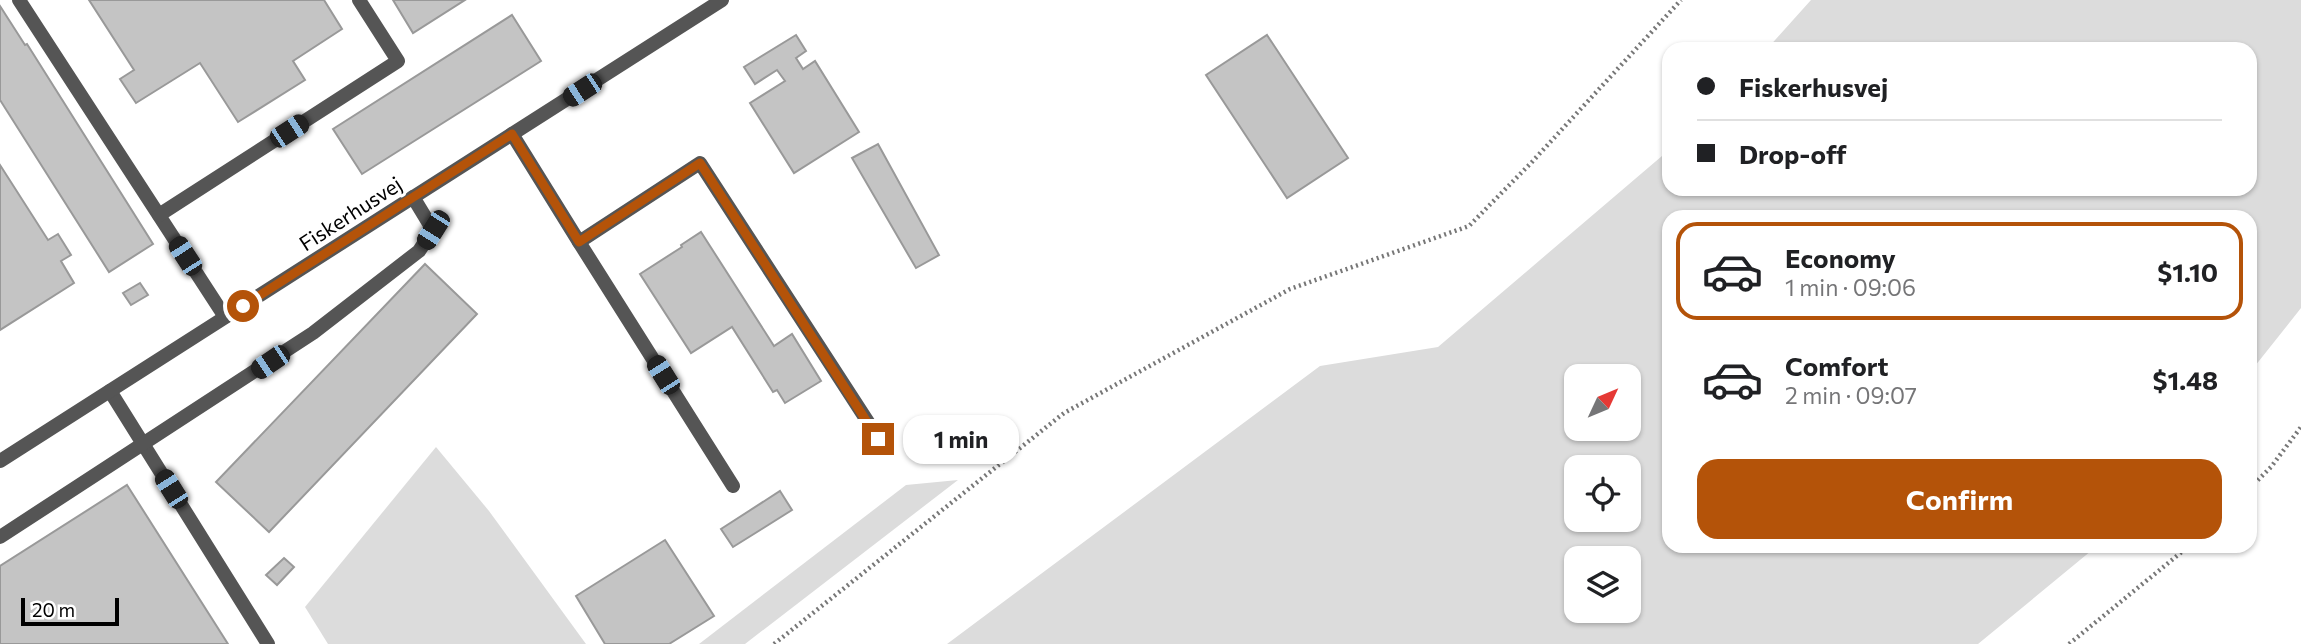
<!DOCTYPE html>
<meta charset="utf-8">
<style>
:root{--surface:#fff;--page:#f2f2f2;--text:#202124;--muted:#757577;--line:#e0e0e0;--accent:#b45309}
body{margin:0;font-family:Commissioner,sans-serif;background:var(--page);color:var(--text);height:100vh;display:flex;flex-direction:column;font-size:26px;white-space:nowrap}
*{box-sizing:border-box;margin:0}
p{font-size:23px;color:var(--muted)}
.icon{flex:none;width:38px;height:38px;fill:none;stroke:currentColor;stroke-width:2;stroke-linecap:round;stroke-linejoin:round}
.map{position:relative;flex:1;overflow:hidden}
.details{position:absolute;left:1662px;top:210px;width:595px;height:343px;display:flex;flex-direction:column;background:var(--surface);border-radius:21px;box-shadow:0 2px 5px #0004}
.details>*{flex:none}
.top-card{position:absolute;left:1662px;top:42px;width:595px;height:154px;border-radius:21px;box-shadow:0 2px 5px #0004;display:grid;align-content:center;height:154px;padding:0 35px;background:var(--surface)}
.needle{width:46px;rotate:46deg}
.fabs{position:absolute;left:1564px;top:364px;display:grid;gap:14px}
.fabs a{display:grid;place-items:center;width:77px;height:77px;border-radius:14px;background:var(--surface);box-shadow:0 2px 5px #0004;font-size:35px}
.scale{position:absolute;left:21px;bottom:18px;width:98px;box-sizing:border-box;padding-left:7px;border:4px solid #000;border-top:0;font-size:19px;line-height:24px;white-space:nowrap;color:#000;-webkit-text-stroke:5px #fff;paint-order:stroke}
.end{position:absolute;width:32px;height:32px;margin:-16px;border:9px solid #b45309;background:#fff;box-shadow:0 0 0 4px #fff}
.from{border-radius:50%}
.bubble{position:absolute;height:49px;border-radius:21px;background:var(--surface);box-shadow:0 2px 5px #0004;font-size:23px;font-weight:700;line-height:49px;text-align:center}
.car{position:absolute;width:21px;height:42px;margin:-21px -10px;border-radius:9px;box-shadow:0 0 5px 2px #0007;background:linear-gradient(#222 24%,#8ab4d8 0 40%,#222 0 76%,#8ab4d8 0 86%,#222 0)}
.top-card b{display:flex;align-items:center;gap:24px;height:66px;font-size:26px}
.top-card b+b{border-top:2px solid var(--line)}
.top-card i{width:18px;height:18px;background:var(--text)}
ul{padding:12px 0 0;list-style:none}
li{display:flex;align-items:center;gap:21px;height:98px;margin:0 14px 10px;padding:0 21px;border:4px solid transparent;border-radius:21px}
li div{flex:1}
li b{display:block;font-size:26px}
li em{font-style:normal;font-weight:700}
li.current{border-color:var(--accent)}
li>.icon{width:63px;height:63px;stroke-width:1.5}
.action{display:flex;gap:14px;margin-top:auto;padding:14px 35px}
.action a{flex:1;height:80px;border-radius:21px;background:var(--accent);color:#fff;font-size:28px;font-weight:700;line-height:80px;text-align:center}
.map>svg:first-child{display:block}
</style>
<div class="map">
<svg width="2301" height="644" viewBox="0 0 2301 644">
<rect width="100%" height="100%" fill="#fff"/>
<!-- green -->
<g fill="#dcdcdc" fill-rule="evenodd">
<path d="M1811,0H2301V308L2251,371L2250,217H1670V546H2097L1978,644H947L1320,366L1438,347L1669,150L1670,189H2250V49H1767ZM1577,376H1629V429H1577ZM1577,467H1629V520H1577ZM1577,558H1629V611H1577Z"/>
<polygon points="436,447 489,511 586,644 328,644 305,607"/>
<polygon points="958,480 745,644 699,644 906,485"/>
</g>
<!-- building -->
<g fill="#c4c4c4" stroke="#999" stroke-width="2">
<polygon points="89,0 324,0 342,29 293,61 305,80 238,122 200,63 136,103 120,79 134,70"/>
<polygon points="393,0 465,0 413,33"/>
<polygon points="0,6 25,45 27,44 153,244 109,272 0,100"/>
<polygon points="512,15 541,61 362,174 333,129"/>
<polygon points="796,35 806,51 796,58 803,69 815,61 859,132 794,173 750,103 785,81 777,70 755,84 744,67"/>
<polygon points="1267,35 1348,158 1287,198 1206,75"/>
<polygon points="878,144 939,255 916,268 852,158"/>
<polygon points="0,165 48,240 58,234 71,255 61,261 74,283 0,330"/>
<polygon points="701,232 774,346 792,334 821,381 785,403 777,390 773,392 732,327 691,353 640,274 682,247 681,245"/>
<polygon points="425,264 477,314 269,532 216,482"/>
<polygon points="140,283 148,295 131,305 123,293"/>
<polygon points="127,485 228,644 0,644 0,566"/>
<polygon points="780,491 792,510 733,547 721,529"/>
<polygon points="665,540 714,616 669,644 605,644 576,596"/>
<polygon points="284,558 294,567 277,585 266,575"/>
</g>
<g fill="none" stroke-linecap="round" stroke-linejoin="round">
<!-- path -->
<g stroke="#777" stroke-width="4.5" stroke-dasharray="2 3.5" stroke-linecap="butt">
<polyline points="2250,488 2271,467 2301,427"/>
<polyline points="774,644 1064,413 1290,289 1469,226 1531,163 1681,0"/>
<polyline points="2069,644 2189,546"/>
</g>
<!-- service -->
<g stroke="#555" stroke-width="14">
<polyline points="19,0 225,317"/>
<polyline points="512,134 579,242 700,163 879,439"/>
<polyline points="159,215 398,61 359,0"/>
<polyline points="579,242 733,486"/>
<polyline points="110,391 268,644"/>
<polyline points="0,537 313,333 419,251 433,230 413,197"/>
</g>
<!-- minor -->
<polyline stroke="#555" stroke-width="14" points="0,461 722,0"/>
</g>
<g fill="none" stroke-linecap="round" stroke-linejoin="round">
<!-- route -->
<polyline stroke="#b45309" stroke-width="9" points="243,306 512,134 579,242 700,163 878,439"/>
</g>
<g text-anchor="middle" dominant-baseline="central" stroke-width="6" stroke-linejoin="round" paint-order="stroke">
<!-- street labels -->
<g font-size="21" fill="#000" stroke="#fff">
<text transform="translate(350 213) rotate(-33)">Fiskerhusvej</text>
</g>
</g>
</svg>
<div class="fabs">
<a><svg class="needle" viewBox="-14 -14 28 28"><path d="M0-13l5 13h-10z" fill="#e53935"/><path d="M0 13l5-13h-10z" fill="#757577"/></svg></a>
<a><svg class="icon" aria-label="locate" viewBox="0 0 24 24"><circle cx="12" cy="12" r="6"/><path d="M12 2v4M12 18v4M2 12h4M18 12h4"/></svg></a>
<a><svg class="icon" aria-label="layers" viewBox="0 0 24 24"><path d="M12 4l9 5-9 5-9-5zM3 14l9 5 9-5"/></svg></a>
</div>
<div class="scale">20 m</div>
<i class="end from" style="left:243px;top:306px"></i>
<i class="end" style="left:878px;top:439px"></i>
<div class="bubble" style="left:903px;top:415px;width:116px">1 min</div>
<i class="car" style="left:582px;top:90px;rotate:237deg"></i>
<i class="car" style="left:289px;top:131px;rotate:57deg"></i>
<i class="car" style="left:433px;top:230px;rotate:212deg"></i>
<i class="car" style="left:185px;top:256px;rotate:327deg"></i>
<i class="car" style="left:270px;top:362px;rotate:236deg"></i>
<i class="car" style="left:663px;top:375px;rotate:328deg"></i>
<i class="car" style="left:171px;top:489px;rotate:328deg"></i>
<div class="top-card">
<b><i class="from"></i>Fiskerhusvej</b>
<b><i></i>Drop-off</b>
</div>
<section class="details">
<ul>
<li class="current"><svg class="icon" aria-label="car" viewBox="0 0 24 24"><path d="M5 17H2v-5l4-1 3-4h7l3 4 3 1v5h-3M9 17h6M6 11h13"/><circle cx="7" cy="17" r="2"/><circle cx="17" cy="17" r="2"/></svg><div><b>Economy</b><p>1 min · 09:06</p></div><em>$1.10</em></li>
<li><svg class="icon" aria-label="car" viewBox="0 0 24 24"><path d="M5 17H2v-5l4-1 3-4h7l3 4 3 1v5h-3M9 17h6M6 11h13"/><circle cx="7" cy="17" r="2"/><circle cx="17" cy="17" r="2"/></svg><div><b>Comfort</b><p>2 min · 09:07</p></div><em>$1.48</em></li>
</ul>
<div class="action"><a>Confirm</a></div>
</section>
</div>
